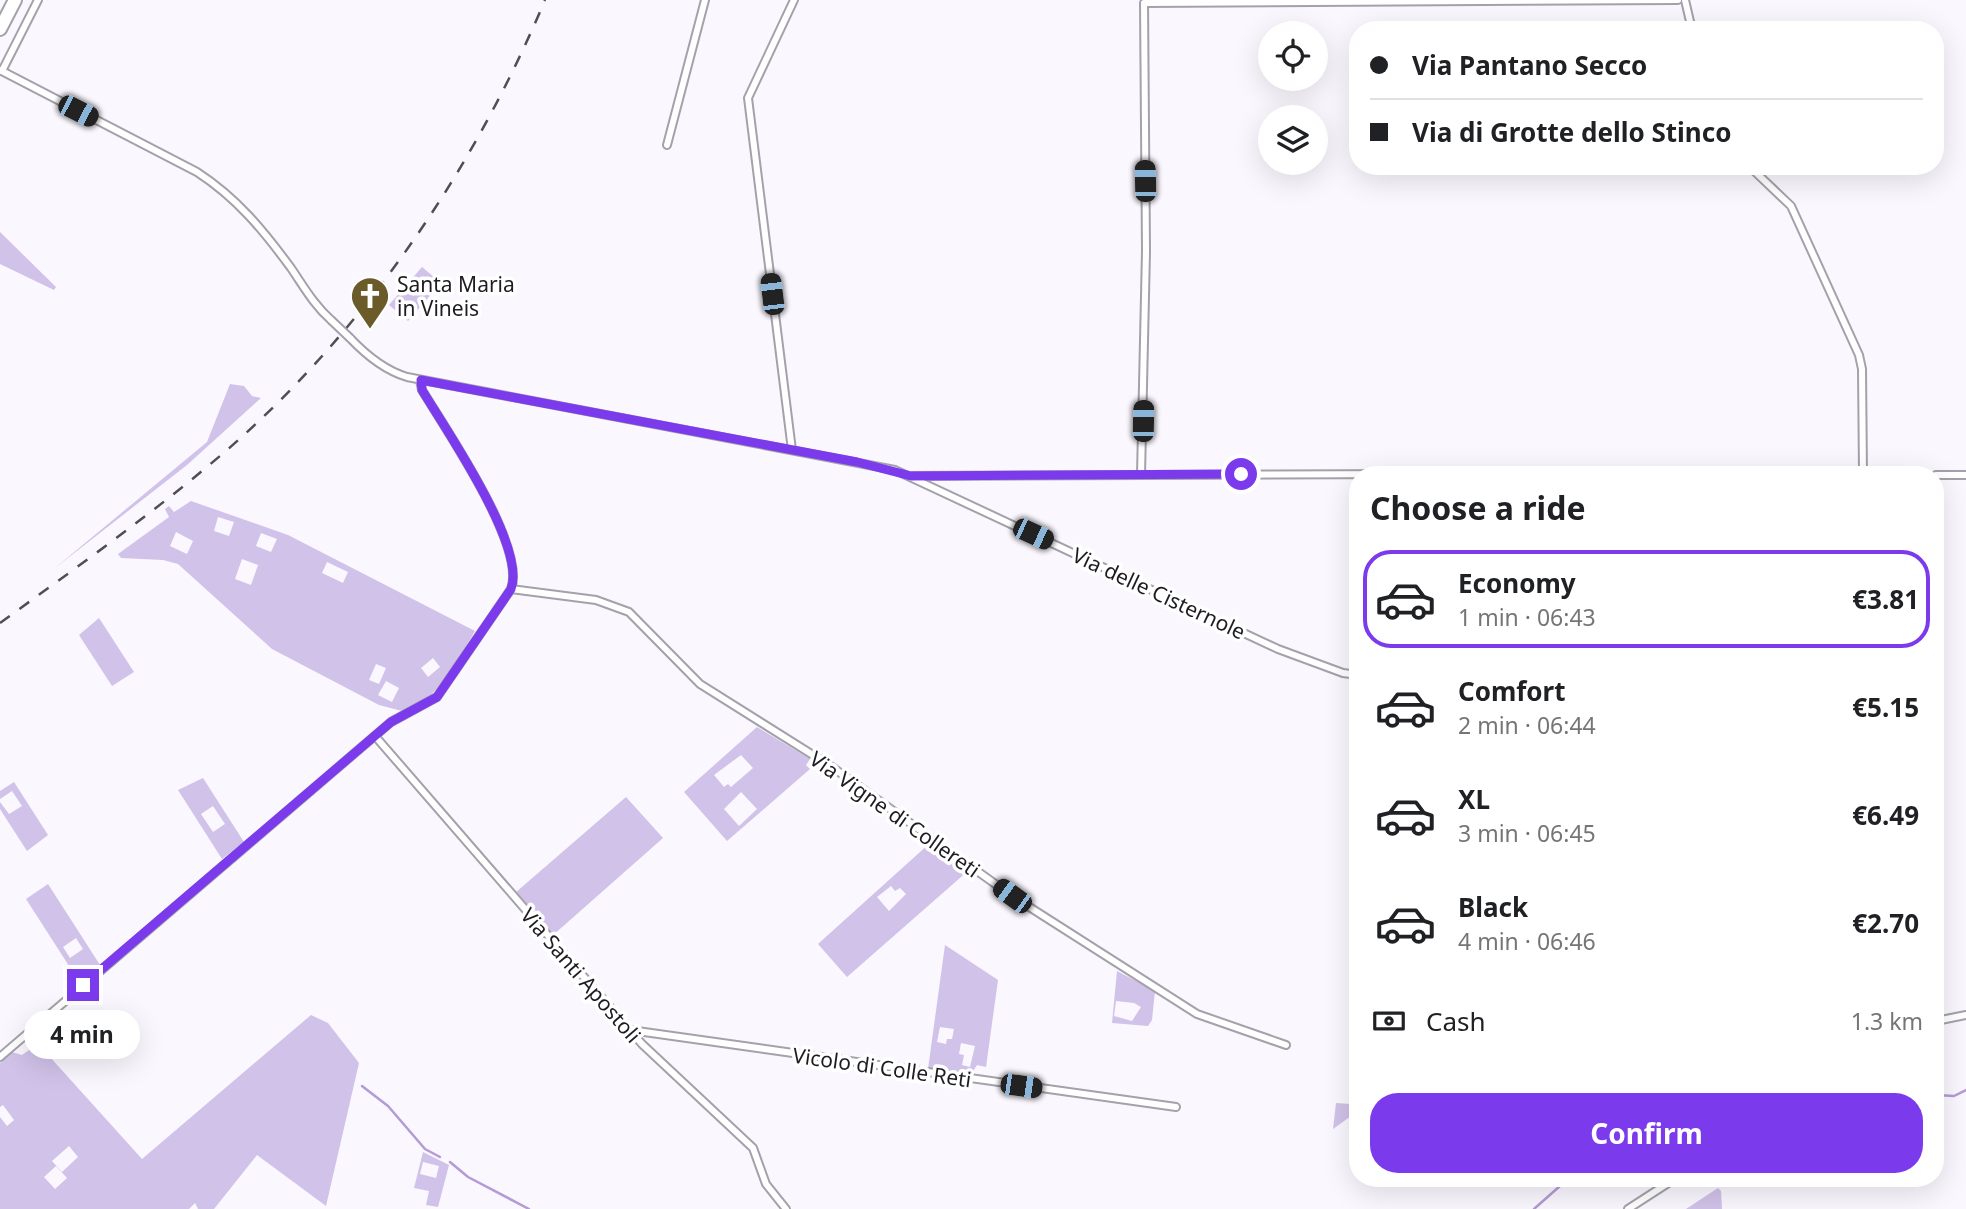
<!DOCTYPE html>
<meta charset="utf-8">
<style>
:root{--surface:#fff;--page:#f6f6f6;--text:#202124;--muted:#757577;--line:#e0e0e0;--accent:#7c3aed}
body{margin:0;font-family:"Noto Sans",sans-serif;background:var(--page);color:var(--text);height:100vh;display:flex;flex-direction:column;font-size:26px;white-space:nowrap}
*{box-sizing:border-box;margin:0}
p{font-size:23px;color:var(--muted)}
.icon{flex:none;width:38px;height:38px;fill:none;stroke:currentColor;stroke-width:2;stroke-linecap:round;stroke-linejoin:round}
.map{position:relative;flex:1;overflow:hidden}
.sheet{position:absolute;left:1349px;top:466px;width:595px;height:721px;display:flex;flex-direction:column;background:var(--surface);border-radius:28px;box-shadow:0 7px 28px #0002}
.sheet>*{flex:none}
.top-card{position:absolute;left:1349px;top:21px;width:595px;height:154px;border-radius:28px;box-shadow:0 7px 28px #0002;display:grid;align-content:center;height:154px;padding:0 21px;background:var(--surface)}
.buttons{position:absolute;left:1258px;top:21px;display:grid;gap:14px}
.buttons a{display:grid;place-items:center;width:70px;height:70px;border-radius:50%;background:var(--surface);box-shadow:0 7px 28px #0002;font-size:35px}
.end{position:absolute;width:32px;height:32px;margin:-16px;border:9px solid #7c3aed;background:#fff;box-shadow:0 0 0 4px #fff}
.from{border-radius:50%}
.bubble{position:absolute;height:49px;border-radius:24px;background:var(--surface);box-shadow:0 7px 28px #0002;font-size:23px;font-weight:700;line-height:49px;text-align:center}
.car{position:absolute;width:21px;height:42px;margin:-21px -10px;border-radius:9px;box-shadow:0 0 5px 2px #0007;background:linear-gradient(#222 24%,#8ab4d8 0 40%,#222 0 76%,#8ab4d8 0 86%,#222 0)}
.top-card b{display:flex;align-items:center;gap:24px;height:66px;font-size:26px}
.top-card b+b{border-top:2px solid var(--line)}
.top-card i{width:18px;height:18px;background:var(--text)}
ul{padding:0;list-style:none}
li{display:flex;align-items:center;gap:21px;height:98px;margin:0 14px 10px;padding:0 7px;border:4px solid transparent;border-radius:28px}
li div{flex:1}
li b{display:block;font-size:26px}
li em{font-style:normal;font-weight:700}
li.selected{border-color:var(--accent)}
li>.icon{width:63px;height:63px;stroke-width:1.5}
h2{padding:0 21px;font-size:32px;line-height:84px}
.pay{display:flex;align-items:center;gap:18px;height:77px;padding:0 21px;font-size:26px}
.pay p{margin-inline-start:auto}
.action{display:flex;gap:14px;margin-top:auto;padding:14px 21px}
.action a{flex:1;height:80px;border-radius:28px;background:var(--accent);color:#fff;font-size:28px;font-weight:700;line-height:80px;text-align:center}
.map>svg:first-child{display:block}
</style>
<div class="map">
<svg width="1966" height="1209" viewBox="0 0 1966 1209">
<rect width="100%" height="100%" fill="#faf7fe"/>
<!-- green -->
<g fill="#d1c2e9" fill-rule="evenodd">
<polygon points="0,232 56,287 54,290 0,264"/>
<polygon points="422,267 441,283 408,321 389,305"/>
<polygon points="230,384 244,386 252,396 261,398 187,465 55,568 207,442"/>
<path d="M191,501L288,535L475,631C456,662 439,701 402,711L379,705L272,649L178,564L163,560L121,558L118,554L169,517L165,509L169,506L174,512ZM218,517L234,522L229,536L214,531ZM176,532L193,541L187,554L170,546ZM261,533L277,539L271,552L256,546ZM242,559L258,565L251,585L235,579ZM327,562L348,572L343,583L322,573ZM433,658L440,667L428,677L421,668ZM376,664L386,668L379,684L369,680ZM386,681L399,688L392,702L378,695Z"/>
<polygon points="99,618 134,672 112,686 79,635"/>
<path d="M757,727L810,759L806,765L810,769L727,841L684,792ZM741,755L753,768L731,787L728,784L724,787L714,775ZM741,792L757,809L739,826L724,809Z"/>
<path d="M203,778L244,842L222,859L178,790ZM213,806L225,824L213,832L201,814Z"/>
<polygon points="14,782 48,835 27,851 0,809 0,802 9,814 22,806 12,791 0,799 0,791"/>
<polygon points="626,797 663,838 552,936 535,918 538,914 535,910 530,912 515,893"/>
<path d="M930,843L969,870L847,977L818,944ZM891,886L895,891L900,888L906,894L889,911L877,897Z"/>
<path d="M48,884L100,965L80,983L26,899ZM76,938L83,949L70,958L63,947Z"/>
<path d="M945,945L998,980L986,1067L977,1065L971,1074L928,1069ZM940,1027L954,1029L952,1039H947L946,1044L937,1042ZM961,1043L975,1046L970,1067L962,1065L964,1055L959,1054Z"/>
<path d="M1117,971L1155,991L1152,1020L1148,1026L1112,1023ZM1116,1001L1134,1003L1141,1007L1132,1021L1114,1016Z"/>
<path d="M311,1015L328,1023L359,1063L326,1206L257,1155L214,1209H198L195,1203L189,1209H0V1117L7,1126L14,1120L3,1105L0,1107V1063L12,1052L22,1055L29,1050L25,1040L31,1036L142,1159ZM69,1146L78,1157L62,1172L52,1161ZM56,1166L67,1178L55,1189L44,1177Z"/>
<polygon points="1354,1074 1358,1076 1358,1111 1333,1129 1336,1103 1351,1104"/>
<path d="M423,1152L449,1165L438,1207L426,1205L429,1191L414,1188ZM423,1162L439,1166L436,1178L420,1174Z"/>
<polygon points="1718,1188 1721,1191 1722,1209 1686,1209"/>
</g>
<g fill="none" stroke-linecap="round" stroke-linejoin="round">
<!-- stream -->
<g stroke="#b39bd5" stroke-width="2.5">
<polyline points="362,1086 388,1106 425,1149 440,1157"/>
<polyline points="1936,1095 1954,1096 1966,1090"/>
<polyline points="450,1162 468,1177 529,1209"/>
<polyline points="1534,1209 1569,1178"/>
</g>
<!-- minor casing -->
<g stroke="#a4a1aa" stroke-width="10">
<g id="minor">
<polyline points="1685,0 1692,30"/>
<path d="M0,70L197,172C237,198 263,230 291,268C304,287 314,305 331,320"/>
<polyline points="2,71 38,0"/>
<polyline points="667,145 705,0"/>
<polyline points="1749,166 1791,206 1859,355 1862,369 1863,474"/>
<path d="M350,338C366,355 384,370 407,377L895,470L1278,649L1343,673L1358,675"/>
<polyline points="792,450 748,98 794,0"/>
<polyline points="1141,475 1146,251 1144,3 1678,0"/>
<polyline points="1936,475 1966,475"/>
<polyline points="913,476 1422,474"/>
<polyline points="511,589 596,600 629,612 700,684 832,767 1012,896 1197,1014 1286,1045"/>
<polyline points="375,736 642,1044 753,1148 766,1184 786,1209"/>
<polyline points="1936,1021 1966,1015"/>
<polyline points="630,1030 1176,1107"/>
<path d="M0,1057L391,722L437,697L511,589C527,547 445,428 422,390L420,380"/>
<polyline points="1628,1209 1676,1178"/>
</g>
</g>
<!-- motorway casing -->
<g stroke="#a4a1aa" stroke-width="16">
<polyline id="motorway" points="0,29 15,0"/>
</g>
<!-- minor -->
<use href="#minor" stroke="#fff" stroke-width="6"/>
<!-- motorway -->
<use href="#motorway" stroke="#fff" stroke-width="12"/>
<!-- rail -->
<path stroke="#504e53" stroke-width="2.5" stroke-dasharray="12 12" stroke-linecap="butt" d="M0,623C77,567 155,512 227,450C366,329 474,169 545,0"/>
<!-- minor-bridge casing -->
<g stroke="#a4a1aa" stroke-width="10" stroke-linecap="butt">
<polyline id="minor-bridge" points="331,320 350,338"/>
</g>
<!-- minor-bridge -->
<use href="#minor-bridge" stroke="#fff" stroke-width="6"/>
</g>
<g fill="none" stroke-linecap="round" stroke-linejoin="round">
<!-- route -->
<path stroke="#7c3aed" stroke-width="9" d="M83,985L391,722L437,697L511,589C527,547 445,428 422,390L421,380L857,462L911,476L1241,474"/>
</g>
<!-- icons -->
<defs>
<g id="church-pin" transform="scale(2.0125)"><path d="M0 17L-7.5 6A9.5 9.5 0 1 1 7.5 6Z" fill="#6a5b29" stroke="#fff"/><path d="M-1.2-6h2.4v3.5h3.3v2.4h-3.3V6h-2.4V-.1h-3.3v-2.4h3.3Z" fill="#fff"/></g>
</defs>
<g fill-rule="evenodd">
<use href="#church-pin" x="370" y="296"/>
</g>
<g text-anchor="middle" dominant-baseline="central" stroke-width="7" stroke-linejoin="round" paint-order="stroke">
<!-- poi labels -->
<g font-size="21" fill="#1e1c20" stroke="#fff" text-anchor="start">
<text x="397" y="284">Santa Maria<tspan x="397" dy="24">in Vineis</tspan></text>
</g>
<!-- street labels -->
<g font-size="21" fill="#1e1c20" stroke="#fff">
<text transform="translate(1159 593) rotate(25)">Via delle Cisternole</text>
<text transform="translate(895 814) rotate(35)">Via Vigne di Collereti</text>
<text transform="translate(581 975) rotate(49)">Via Santi Apostoli</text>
<text transform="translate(882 1067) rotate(8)">Vicolo di Colle Reti</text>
</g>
</g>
</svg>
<div class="buttons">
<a><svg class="icon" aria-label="locate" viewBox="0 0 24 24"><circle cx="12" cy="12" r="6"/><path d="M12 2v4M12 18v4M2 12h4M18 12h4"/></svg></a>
<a><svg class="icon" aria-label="layers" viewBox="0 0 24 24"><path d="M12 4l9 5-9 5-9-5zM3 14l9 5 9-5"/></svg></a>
</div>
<i class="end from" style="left:1241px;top:474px"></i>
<i class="end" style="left:83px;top:985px"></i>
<div class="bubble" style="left:24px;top:1010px;width:116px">4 min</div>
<i class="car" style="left:78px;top:111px;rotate:117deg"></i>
<i class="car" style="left:1145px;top:181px;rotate:359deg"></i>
<i class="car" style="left:772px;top:294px;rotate:353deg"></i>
<i class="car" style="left:1143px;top:421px;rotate:1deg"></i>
<i class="car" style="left:1033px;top:534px;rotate:115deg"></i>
<i class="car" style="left:1012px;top:896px;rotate:306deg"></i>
<i class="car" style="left:1021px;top:1086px;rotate:98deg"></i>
<div class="top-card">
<b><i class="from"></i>Via Pantano Secco</b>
<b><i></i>Via di Grotte dello Stinco</b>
</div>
<section class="sheet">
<h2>Choose a ride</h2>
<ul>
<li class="selected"><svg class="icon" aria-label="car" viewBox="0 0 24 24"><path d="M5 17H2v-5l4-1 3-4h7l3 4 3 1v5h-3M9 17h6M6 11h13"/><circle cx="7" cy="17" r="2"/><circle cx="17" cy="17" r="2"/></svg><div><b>Economy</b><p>1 min · 06:43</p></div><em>€3.81</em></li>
<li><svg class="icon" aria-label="car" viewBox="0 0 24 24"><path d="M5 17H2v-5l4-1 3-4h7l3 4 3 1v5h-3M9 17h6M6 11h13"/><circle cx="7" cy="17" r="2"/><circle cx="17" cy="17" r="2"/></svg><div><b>Comfort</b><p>2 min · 06:44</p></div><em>€5.15</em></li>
<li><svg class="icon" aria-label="car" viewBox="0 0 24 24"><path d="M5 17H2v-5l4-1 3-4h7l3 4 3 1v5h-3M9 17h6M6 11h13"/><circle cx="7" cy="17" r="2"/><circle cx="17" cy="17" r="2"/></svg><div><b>XL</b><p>3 min · 06:45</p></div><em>€6.49</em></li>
<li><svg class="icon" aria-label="car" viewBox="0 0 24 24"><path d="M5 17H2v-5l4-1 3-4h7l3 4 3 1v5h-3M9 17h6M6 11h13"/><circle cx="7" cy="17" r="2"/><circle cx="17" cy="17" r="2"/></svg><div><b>Black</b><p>4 min · 06:46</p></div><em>€2.70</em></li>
</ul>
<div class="pay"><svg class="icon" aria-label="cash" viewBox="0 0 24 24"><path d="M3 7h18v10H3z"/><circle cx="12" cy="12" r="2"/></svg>Cash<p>1.3 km</p></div>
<div class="action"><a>Confirm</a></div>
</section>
</div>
